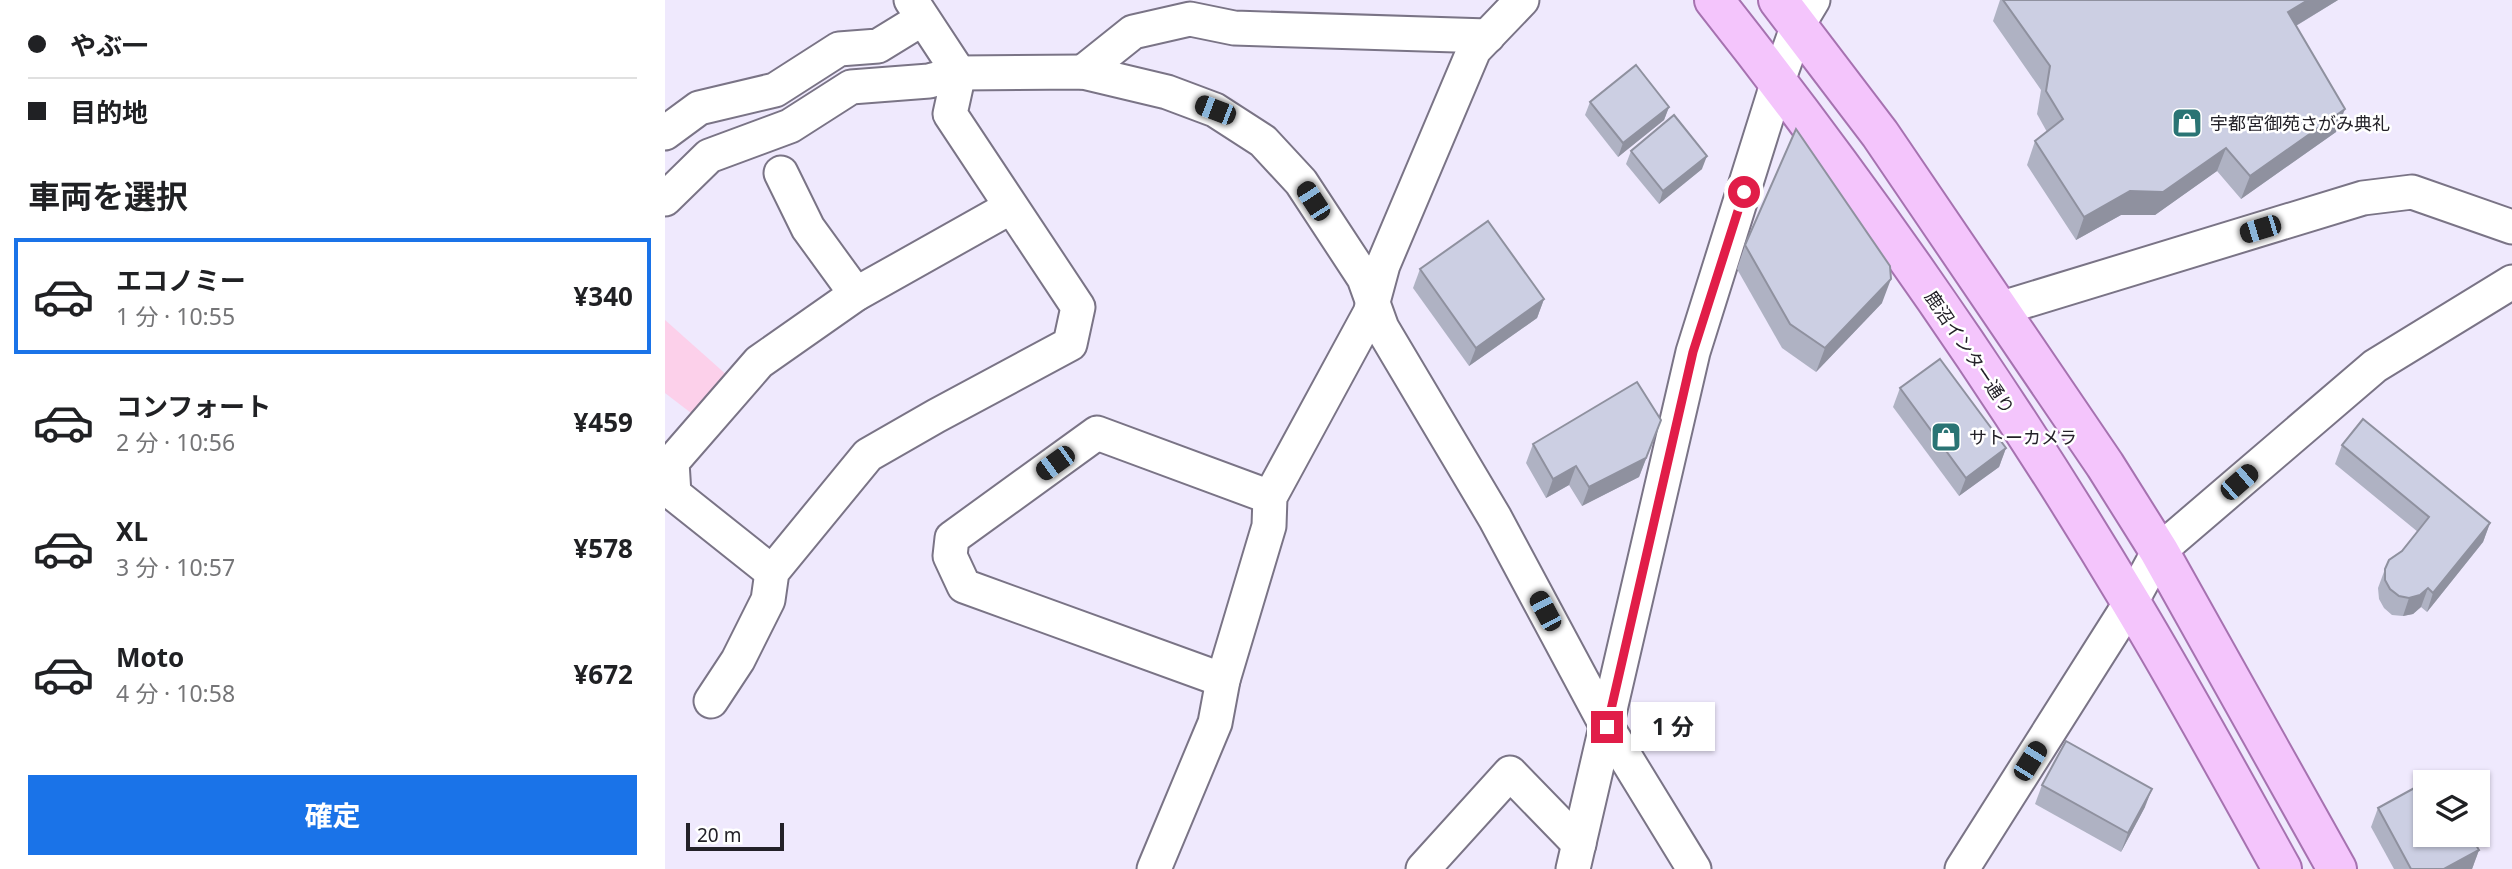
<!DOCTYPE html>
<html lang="ja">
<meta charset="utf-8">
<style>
:root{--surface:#fff;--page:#f2f2f2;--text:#202124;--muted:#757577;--line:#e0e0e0;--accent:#1a73e8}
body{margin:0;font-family:"Noto Sans","Noto Sans JP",sans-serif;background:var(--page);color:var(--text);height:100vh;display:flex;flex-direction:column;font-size:26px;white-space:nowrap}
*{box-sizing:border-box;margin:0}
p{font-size:23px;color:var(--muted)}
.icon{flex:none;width:38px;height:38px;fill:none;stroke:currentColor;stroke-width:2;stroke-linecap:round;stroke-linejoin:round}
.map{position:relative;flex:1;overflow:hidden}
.drawer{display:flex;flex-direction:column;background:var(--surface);width:665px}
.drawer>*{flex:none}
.hud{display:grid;align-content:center;height:154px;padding:0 28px;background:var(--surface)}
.buttons{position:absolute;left:1748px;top:770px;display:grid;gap:14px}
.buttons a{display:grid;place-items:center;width:77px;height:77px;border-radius:0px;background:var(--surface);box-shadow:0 2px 5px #0004;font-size:35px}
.scale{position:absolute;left:21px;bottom:18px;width:98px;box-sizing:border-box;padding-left:7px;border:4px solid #232128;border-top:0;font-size:19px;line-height:24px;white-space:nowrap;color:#232128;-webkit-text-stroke:5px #fff;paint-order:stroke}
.end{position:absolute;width:32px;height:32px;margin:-16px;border:9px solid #e11d48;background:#fff;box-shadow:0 0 0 4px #fff}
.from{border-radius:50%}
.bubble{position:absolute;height:49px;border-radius:0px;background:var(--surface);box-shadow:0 2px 5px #0004;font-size:23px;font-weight:700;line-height:49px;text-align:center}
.car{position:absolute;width:21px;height:42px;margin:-21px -10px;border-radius:9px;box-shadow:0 0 5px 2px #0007;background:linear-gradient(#222 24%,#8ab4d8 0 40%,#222 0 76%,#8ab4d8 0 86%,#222 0)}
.hud b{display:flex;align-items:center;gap:24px;height:66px;font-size:26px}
.hud b+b{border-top:2px solid var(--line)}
.hud i{width:18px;height:18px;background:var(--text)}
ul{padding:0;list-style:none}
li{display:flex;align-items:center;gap:21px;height:116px;margin:0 14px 10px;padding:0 14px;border:4px solid transparent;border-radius:0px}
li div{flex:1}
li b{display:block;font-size:26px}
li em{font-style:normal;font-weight:700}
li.on{border-color:var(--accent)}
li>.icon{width:63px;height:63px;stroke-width:1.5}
h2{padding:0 28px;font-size:32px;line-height:84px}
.primary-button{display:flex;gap:14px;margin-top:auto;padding:14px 28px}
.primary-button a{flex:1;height:80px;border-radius:0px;background:var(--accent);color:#fff;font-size:28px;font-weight:700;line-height:80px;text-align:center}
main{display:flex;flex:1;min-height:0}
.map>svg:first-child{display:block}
</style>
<main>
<section class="drawer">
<div class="hud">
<b><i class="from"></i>やぶ一</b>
<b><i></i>目的地</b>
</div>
<h2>車両を選択</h2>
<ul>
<li class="on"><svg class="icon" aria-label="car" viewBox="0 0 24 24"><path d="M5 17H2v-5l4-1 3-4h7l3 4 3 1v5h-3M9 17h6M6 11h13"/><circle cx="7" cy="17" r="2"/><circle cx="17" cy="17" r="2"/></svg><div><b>エコノミー</b><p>1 分 · 10:55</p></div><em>¥340</em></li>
<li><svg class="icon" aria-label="car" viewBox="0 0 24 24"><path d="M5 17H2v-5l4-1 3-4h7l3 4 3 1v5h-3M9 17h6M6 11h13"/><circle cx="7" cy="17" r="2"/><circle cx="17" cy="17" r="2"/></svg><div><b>コンフォート</b><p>2 分 · 10:56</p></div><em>¥459</em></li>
<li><svg class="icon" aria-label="car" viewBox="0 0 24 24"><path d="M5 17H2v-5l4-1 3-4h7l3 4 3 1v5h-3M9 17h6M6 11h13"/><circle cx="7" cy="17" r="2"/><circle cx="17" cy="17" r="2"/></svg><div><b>XL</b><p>3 分 · 10:57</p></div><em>¥578</em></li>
<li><svg class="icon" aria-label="car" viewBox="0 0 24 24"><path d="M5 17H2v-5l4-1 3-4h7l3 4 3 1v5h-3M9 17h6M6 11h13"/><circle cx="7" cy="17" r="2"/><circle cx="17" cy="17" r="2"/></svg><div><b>Moto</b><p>4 分 · 10:58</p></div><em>¥672</em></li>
</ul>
<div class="primary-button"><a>確定</a></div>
</section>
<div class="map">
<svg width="1847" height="869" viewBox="0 0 1847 869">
<rect width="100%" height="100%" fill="#efe9fd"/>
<!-- green -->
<polygon fill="#fcd0ea" points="0,320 64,377 30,416 0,393"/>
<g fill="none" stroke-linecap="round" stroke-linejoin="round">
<!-- minor casing -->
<g stroke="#7a7486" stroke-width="37">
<g id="minor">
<polyline points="246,0 294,73 418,72 502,92 550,110 598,141 636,182 699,278 717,328 830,518 942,727 1029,869"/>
<polyline points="418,72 468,32 525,19 569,28 823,36"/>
<polyline points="0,133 34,108 110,90 174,49 213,46 257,19"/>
<polyline points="116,173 143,228 191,294"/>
<polyline points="0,199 44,156 125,126 186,87 264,81 294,73 285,114 413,307 405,344 271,416 203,455 107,572 103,600 73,660 46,701"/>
<polyline points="1334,309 1698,198 1747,192 1847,227"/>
<polyline points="107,572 9,494 7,462 94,362 191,294 346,207"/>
<polyline points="558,680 299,586 285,556 287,538 432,433 605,497"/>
<polyline points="489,869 550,723 558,680 604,526 605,497 705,313 718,265 809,50 857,0"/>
<polyline points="758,869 845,773 914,844"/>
<polyline points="908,869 1028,352 1113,81 1133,25 1148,0"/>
<polyline points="1297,869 1466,602 1494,551 1710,366 1847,282"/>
</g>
</g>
<!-- major casing -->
<g stroke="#a672b0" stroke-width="42">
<g id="major">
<path d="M1049,0C1200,191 1340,392 1465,601C1518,689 1567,779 1617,869"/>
<polyline points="1113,0 1215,134 1440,465 1494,551 1672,869"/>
</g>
</g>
<!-- minor -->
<use href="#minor" stroke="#fff" stroke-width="33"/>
<!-- major -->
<use href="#major" stroke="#f4c5fc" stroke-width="38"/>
</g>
<!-- wall -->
<g fill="#afb2c3">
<polygon points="1335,0 1673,0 1631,26 1671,132 1576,199 1552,171 1490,215 1456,215 1411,240 1362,165 1370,141 1382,132 1372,114 1376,90 1328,21"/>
<polygon points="925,102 1004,107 999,120 953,157 920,115"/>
<polygon points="966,151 1037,169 994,204 961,164"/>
<polygon points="1080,245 1217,303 1151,372 1117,348 1072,269"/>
<polygon points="755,269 879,299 872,318 804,366 748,288"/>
<polygon points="1235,388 1341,448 1334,467 1294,496 1228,407"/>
<polygon points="996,420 974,477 917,506 904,485 881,498 861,463 868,444"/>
<polygon points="1677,445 1825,523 1818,542 1762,612 1756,607 1748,614 1738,616 1727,615 1719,608 1714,599 1713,588 1720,569 1753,532 1670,464"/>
<polygon points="1377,785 1480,807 1456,852 1370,804"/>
<polygon points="1713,808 1814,850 1807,869 1729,869 1706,827"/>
</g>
<!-- shaded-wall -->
<g fill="#8f919f">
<polygon points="1643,0 1673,0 1614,36 1623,12"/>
<polygon points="1004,107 999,120 953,157 958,143"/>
<polygon points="1680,109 1671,132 1576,199 1585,176"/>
<polygon points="1561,148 1552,171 1490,215 1456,215 1411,240 1419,217 1465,191"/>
<polygon points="1042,156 1037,169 994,204 998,191"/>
<polygon points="1226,279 1217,303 1151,372 1160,348"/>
<polygon points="879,299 872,318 804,366 811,348"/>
<polygon points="996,420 974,477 917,506 924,487"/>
<polygon points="1341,448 1334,467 1294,496 1301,478"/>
<polygon points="911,466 904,485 881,498 888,479"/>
<polygon points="1825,523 1818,542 1762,612 1768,593"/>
<polygon points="1763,588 1756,607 1748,614 1738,616 1744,598"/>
<polygon points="1487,789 1480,807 1456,852 1463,833"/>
<polygon points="1814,850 1807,869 1779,869"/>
</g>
<!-- building -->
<g fill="#cccfe3" stroke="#8f919f" stroke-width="2">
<polygon points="1338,0 1643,0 1623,12 1680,109 1585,176 1561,148 1498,192 1465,191 1419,217 1370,141 1398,119 1381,91 1385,66"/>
<polygon points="971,65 1004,107 958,143 925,102"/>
<polygon points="1009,115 1042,156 998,191 966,151"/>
<polygon points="1131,129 1225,266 1226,279 1160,348 1125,324 1080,245"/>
<polygon points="823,221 879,299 811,348 755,269"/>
<polygon points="1275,359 1341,448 1301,478 1235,388"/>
<polygon points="972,382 996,420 981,458 924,487 911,466 888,479 868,444"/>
<polygon points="1698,419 1825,523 1768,593 1763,588 1755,595 1744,598 1734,596 1725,589 1720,580 1720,569 1724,560 1737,551 1764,517 1677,445"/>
<polygon points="1401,741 1487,789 1463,833 1377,785"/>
<polygon points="1773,775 1776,782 1760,782 1760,835 1805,835 1814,850 1779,869 1746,869 1713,808"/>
</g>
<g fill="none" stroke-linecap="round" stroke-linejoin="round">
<!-- route -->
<polyline stroke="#e11d48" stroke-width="9" points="942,727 1028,352 1079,192"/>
</g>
<!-- icons -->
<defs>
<g id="shop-square" transform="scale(1.575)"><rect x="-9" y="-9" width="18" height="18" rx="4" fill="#2a7474" stroke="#fff"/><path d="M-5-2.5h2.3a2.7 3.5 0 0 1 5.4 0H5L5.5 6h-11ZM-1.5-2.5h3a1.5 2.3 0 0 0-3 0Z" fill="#fff"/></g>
</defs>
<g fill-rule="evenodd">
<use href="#shop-square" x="1522" y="123"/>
<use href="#shop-square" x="1281" y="437"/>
</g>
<g text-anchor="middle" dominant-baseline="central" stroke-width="5" stroke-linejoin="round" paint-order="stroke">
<!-- poi labels -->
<g font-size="18" fill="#232128" stroke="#fff" text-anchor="start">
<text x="1545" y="123">宇都宮御苑さがみ典礼</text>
<text x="1304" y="437">サトーカメラ</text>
</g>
<!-- street labels -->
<g font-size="18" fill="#232128" stroke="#fff">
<text transform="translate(1305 352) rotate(56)">鹿沼インター通り</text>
</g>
</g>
</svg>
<div class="buttons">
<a><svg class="icon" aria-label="layers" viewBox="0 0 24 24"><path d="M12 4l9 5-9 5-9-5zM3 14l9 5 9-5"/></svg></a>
</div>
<div class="scale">20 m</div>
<i class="end from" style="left:1079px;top:192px"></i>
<i class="end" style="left:942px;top:727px"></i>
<div class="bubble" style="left:966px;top:702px;width:84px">1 分</div>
<i class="car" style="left:550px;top:110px;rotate:291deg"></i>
<i class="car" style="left:648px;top:201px;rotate:327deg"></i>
<i class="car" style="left:1595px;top:229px;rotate:253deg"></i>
<i class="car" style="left:390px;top:463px;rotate:234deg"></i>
<i class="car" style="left:1574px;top:482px;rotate:49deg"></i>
<i class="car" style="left:880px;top:611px;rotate:332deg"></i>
<i class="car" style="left:1365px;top:761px;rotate:32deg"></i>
</div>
</main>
